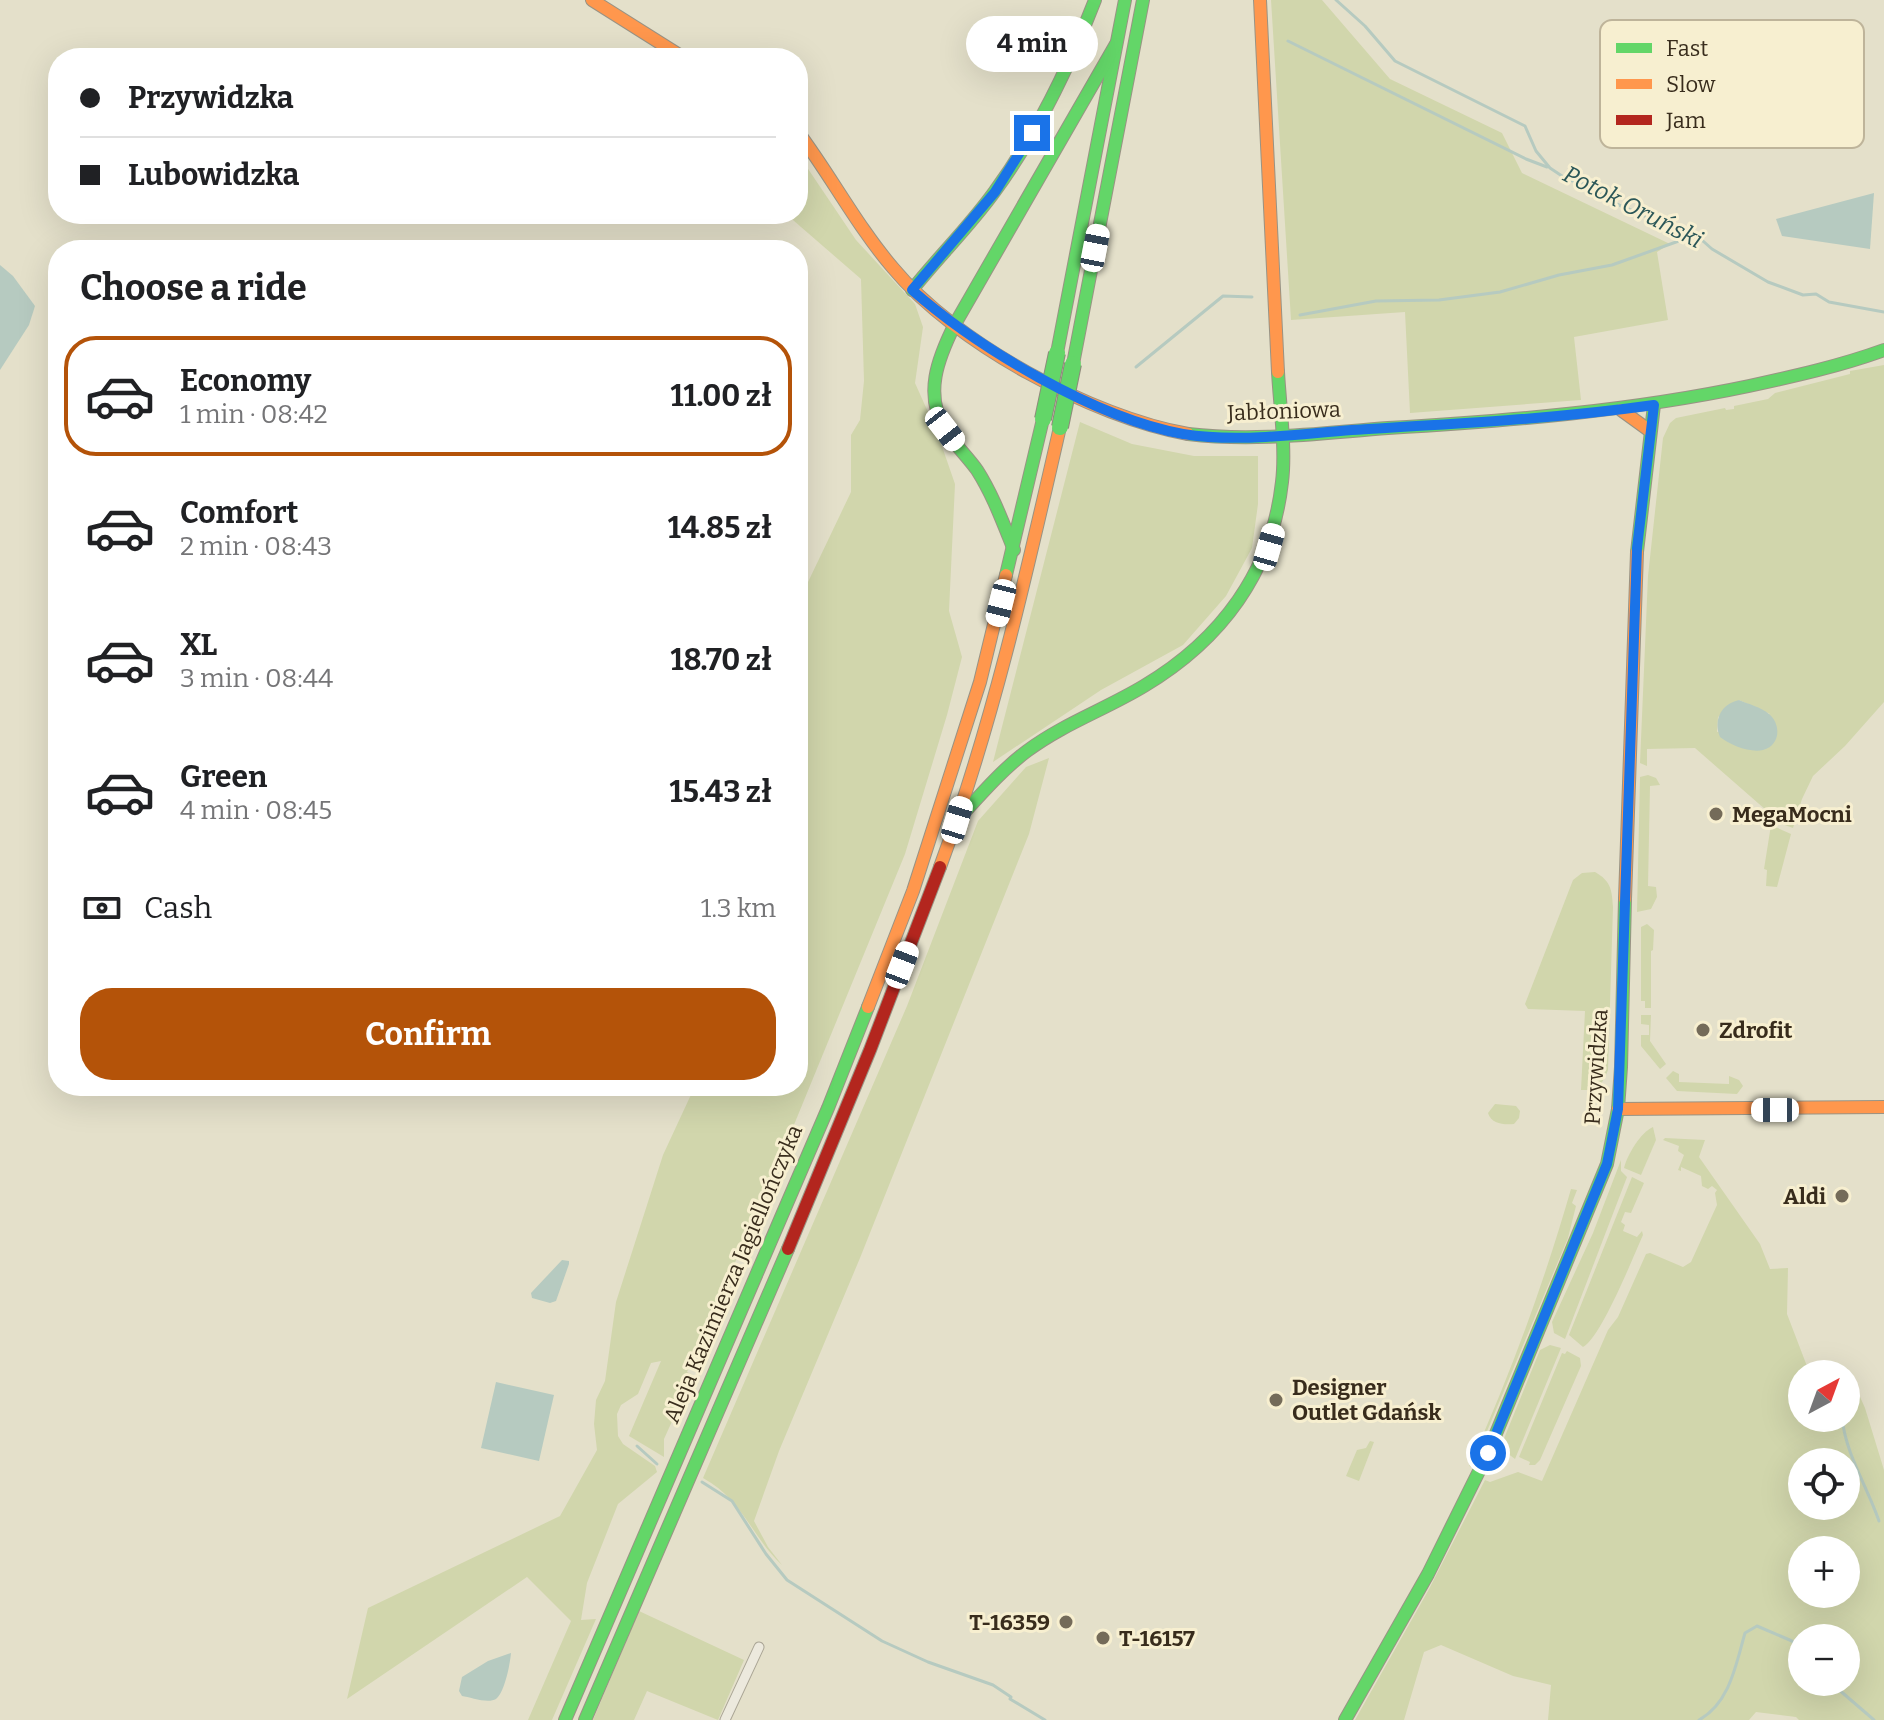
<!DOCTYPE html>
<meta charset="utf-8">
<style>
:root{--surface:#fff;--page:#f6f6f6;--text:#202124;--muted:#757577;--line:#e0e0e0;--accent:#b45309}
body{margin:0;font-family:Bitter,serif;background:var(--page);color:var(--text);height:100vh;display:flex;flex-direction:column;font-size:30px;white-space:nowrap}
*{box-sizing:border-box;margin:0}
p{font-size:26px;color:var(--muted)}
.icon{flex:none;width:44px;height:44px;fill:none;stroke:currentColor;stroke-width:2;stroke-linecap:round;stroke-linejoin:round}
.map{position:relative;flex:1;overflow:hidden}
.drawer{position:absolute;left:48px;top:240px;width:760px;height:856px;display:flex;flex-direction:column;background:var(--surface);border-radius:32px;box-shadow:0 8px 32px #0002}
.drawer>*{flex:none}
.guide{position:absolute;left:48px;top:48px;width:760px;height:176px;border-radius:32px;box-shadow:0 8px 32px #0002;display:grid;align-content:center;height:176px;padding:0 32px;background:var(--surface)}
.needle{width:52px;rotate:41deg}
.buttons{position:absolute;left:1788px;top:1360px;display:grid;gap:16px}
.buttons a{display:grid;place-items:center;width:72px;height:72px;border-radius:50%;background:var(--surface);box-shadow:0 8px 32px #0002;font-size:40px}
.end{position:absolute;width:36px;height:36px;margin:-18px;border:10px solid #1a73e8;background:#fff;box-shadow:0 0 0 4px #fff}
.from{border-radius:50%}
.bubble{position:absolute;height:56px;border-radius:28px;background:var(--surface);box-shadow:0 8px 32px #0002;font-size:26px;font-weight:700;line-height:56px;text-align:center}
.car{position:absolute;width:24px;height:48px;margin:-24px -12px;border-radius:10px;box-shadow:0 0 6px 2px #0007;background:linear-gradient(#fff 24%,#345 0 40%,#fff 0 76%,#345 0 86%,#fff 0)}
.guide b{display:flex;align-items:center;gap:28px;height:76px;font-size:30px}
.guide b+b{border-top:2px solid var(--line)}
.guide i{width:20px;height:20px;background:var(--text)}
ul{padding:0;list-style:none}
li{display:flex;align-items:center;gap:24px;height:120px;margin:0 16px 12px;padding:0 16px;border:4px solid transparent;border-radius:32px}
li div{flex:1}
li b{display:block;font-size:30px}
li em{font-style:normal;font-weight:700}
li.active{border-color:var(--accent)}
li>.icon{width:72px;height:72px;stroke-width:1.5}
h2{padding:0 32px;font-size:36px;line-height:96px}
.pay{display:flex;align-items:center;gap:20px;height:88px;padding:0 32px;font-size:30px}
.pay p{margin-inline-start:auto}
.primary-button{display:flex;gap:16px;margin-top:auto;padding:16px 32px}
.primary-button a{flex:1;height:92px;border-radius:32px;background:var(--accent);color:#fff;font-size:32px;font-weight:700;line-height:92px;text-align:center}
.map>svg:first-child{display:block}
</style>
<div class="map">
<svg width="1884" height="1720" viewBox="0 0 1884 1720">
<rect width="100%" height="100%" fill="#e4e0ca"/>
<!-- green -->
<g fill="#d1d6ac" fill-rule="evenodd">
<polygon points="1271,0 1322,0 1390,79 1502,133 1522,173 1670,244 1657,252 1668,320 1574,337 1581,400 1410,413 1405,312 1291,320"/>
<polygon points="798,154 856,240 915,304 923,327 915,383 937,432 955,484 949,611 962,657 947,715 905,854 773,1176 687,1372 693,1375 664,1439 664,1457 629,1436 661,1361 651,1363 638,1394 621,1405 617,1414 618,1436 623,1444 655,1466 657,1472 618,1504 587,1583 581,1620 596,1619 552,1720 528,1720 571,1621 527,1577 347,1699 368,1608 560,1516 597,1450 594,1424 596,1400 605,1381 616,1302 663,1155 695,1086 798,1086 798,603 851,492 851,435 860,420 864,381 861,279 786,214 798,214"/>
<path d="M1884,365V702L1845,746L1813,776L1802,799L1793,828L1782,824L1695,748L1647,749V766L1640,763L1648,576L1663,438L1670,423L1676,418L1725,408L1726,410L1734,409V406L1768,399L1775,393L1850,374V371ZM1739,700L1770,714L1717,732L1718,717Z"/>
<polygon points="1080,422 1132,444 1194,456 1258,456 1258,504 1252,548 1226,596 1183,645 1101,690 993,762"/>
<path d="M1049,758L1029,834L860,1258L779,1451L754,1521L768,1547L782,1565C751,1536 743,1500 703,1478L907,1006L978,821L1026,767Z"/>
<polygon points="1648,775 1656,778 1660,785 1650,786 1648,886 1656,887 1657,897 1651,909 1637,912 1640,777"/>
<polygon points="1771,825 1791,834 1777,887 1766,886 1767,870 1764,869"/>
<path d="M1595,872C1611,881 1612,890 1613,907L1608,1070C1602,1085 1598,1091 1581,1090L1585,1011L1528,1009L1525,1004L1573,880L1582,873Z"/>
<polygon points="1647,924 1654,930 1653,950 1651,951 1651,1008 1645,1008 1645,1001 1641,1001 1641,927"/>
<polygon points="1641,1015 1651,1015 1650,1041 1666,1064 1660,1069 1641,1046 1641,1035 1649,1035 1649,1025 1641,1024"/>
<polygon points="1673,1071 1679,1074 1679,1082 1729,1084 1729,1076 1739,1080 1743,1086 1737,1094 1677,1091 1666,1078"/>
<path d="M1495,1104L1516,1106L1520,1111L1519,1118L1514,1124C1504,1125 1491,1124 1488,1113Z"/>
<path d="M1653,1127L1656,1140L1641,1175L1624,1168C1627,1155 1641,1132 1653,1127Z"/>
<path d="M1665,1138L1705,1140L1699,1157L1760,1244L1770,1269L1788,1268L1787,1314L1810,1374H1802V1418H1846V1374H1832L1847,1368L1865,1408L1884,1470V1720H1799L1796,1717L1756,1712L1749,1720H1548L1551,1685L1513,1676L1441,1645L1424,1652L1404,1720H1355L1428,1591L1485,1480L1490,1482L1518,1472L1542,1481L1608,1330L1618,1317L1646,1254L1650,1253L1683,1267L1691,1262L1717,1205L1715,1193L1717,1190L1712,1186L1708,1189L1702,1186L1701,1176L1681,1167V1171L1678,1170L1684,1155L1678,1151L1679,1146L1663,1140ZM1802,1462H1846V1506H1802ZM1802,1550H1846V1594H1802ZM1802,1638H1846V1682H1802Z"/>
<polygon points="1621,1160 1621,1171 1627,1177 1565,1339 1554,1333 1552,1322 1593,1233"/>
<path d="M1632,1177L1644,1183L1631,1213L1625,1212L1621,1222L1625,1225L1623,1231L1637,1237L1642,1231L1643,1235C1633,1257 1601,1338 1583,1347L1569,1335Z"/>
<path d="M1571,1189L1577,1190L1572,1203L1576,1206L1568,1238L1472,1467L1469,1466C1510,1376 1544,1283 1571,1189Z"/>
<polygon points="1550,1345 1561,1348 1515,1459 1503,1450 1503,1441 1540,1350"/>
<polygon points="1567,1351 1580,1358 1581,1366 1540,1460 1535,1465 1529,1465 1530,1462 1519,1457 1562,1353 1565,1354"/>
<polygon points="1370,1441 1374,1442 1359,1481 1346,1476 1357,1450 1366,1448"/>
<polygon points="639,1611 744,1660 718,1720 647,1691 634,1720 593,1720"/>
</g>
<!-- water -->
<g fill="#b6cac0">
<polygon points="1874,193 1870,249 1782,236 1776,219"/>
<polygon points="0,265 13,276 35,306 29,325 0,370"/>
<path d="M1739,700C1748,704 1761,707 1769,714C1781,724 1781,745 1763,750C1750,753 1730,745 1720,737C1713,720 1721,704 1739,700Z"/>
<polygon points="562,1260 569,1261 569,1264 556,1301 550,1303 532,1298 531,1293"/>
<polygon points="496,1382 554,1395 539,1461 481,1448"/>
<path d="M511,1653C510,1664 505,1692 496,1699C488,1704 470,1697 462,1696L459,1691L462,1677L488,1661Z"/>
</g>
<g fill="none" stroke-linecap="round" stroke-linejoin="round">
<!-- stream -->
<g stroke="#b6cac0" stroke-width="3">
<polyline points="1336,0 1365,26 1395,61 1525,126 1536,151 1550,168 1568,180 1592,185 1605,199 1703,241 1712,249 1768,282 1803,295 1816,294 1829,302 1884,312"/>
<polyline points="1288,41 1526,159 1547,167"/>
<polyline points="1300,315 1376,301 1439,300 1500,292 1559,275 1612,265 1690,237"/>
<polyline points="1136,367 1223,296 1252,297"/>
<path d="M1842,1418C1846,1455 1867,1486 1879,1521"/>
<polyline points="637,1446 657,1464"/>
<polyline points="702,1482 732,1501 766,1554 787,1580 882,1641 928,1662 993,1685 1011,1697 1010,1699 1045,1720"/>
<polyline points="1830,1682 1874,1720"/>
<path d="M1699,1720C1730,1703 1736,1664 1745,1633L1757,1626L1792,1641L1802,1653"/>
</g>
<!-- street casing -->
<g stroke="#a9a494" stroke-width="11">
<polyline id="street" points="725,1720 759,1647"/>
</g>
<!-- fast casing -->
<g stroke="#999384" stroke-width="14">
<g id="fast">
<path d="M912,290C939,256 970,226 995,191C1038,132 1069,67 1095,0"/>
<polyline points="1057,353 1125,0"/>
<polyline points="1073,364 1143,0"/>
<path d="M1188,434C1255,442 1321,433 1388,428C1509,421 1630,411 1749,386C1795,376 1840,366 1884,350"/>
<path d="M1014,550C1003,523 993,495 977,470C967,456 955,445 946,431C923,395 938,358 955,324L1116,44"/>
<polyline points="1637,552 1654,405"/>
<polyline points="1006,575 1043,419"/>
<path d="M962,815C982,793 1003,769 1027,751C1063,724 1106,709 1144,686C1221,640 1272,572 1282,482C1286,449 1280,407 1278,372"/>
<polyline points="565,1720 828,1108 868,1007"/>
<polyline points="585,1720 788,1249"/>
<polyline points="1345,1720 1428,1574 1488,1453 1607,1164 1618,1109 1621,1067 1625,899"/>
</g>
</g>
<!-- slow casing -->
<g stroke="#999384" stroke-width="14">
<g id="slow">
<polyline points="592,0 684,58"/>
<polyline points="1260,0 1278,372"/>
<path d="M798,132C831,176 857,226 893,268C955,343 1092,417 1188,434"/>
<polyline points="1621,410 1650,431"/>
<path d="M940,867C993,723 1026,576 1060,427"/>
<polyline points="1625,899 1637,552"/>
<polyline points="868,1007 913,891 980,682 1006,575"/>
<polyline points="1618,1109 1884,1107"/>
</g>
</g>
<!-- jam casing -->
<g stroke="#999384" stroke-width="14">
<polyline id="jam" points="788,1249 870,1050 940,867"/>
</g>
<!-- street -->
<use href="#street" stroke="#ece9dd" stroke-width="9"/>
<!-- fast -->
<use href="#fast" stroke="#63d668" stroke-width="12"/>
<!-- slow -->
<use href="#slow" stroke="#ff974d" stroke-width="12"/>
<!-- jam -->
<use href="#jam" stroke="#b3261e" stroke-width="12"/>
<!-- fast-bridge casing -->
<g stroke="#8e897b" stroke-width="18" stroke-linecap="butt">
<g id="fast-bridge">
<polyline points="1043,419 1057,353"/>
<polyline points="1060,427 1073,364"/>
</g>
</g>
<!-- fast-bridge -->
<use href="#fast-bridge" stroke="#63d668" stroke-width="16"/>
</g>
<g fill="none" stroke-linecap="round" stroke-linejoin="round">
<!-- route -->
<path stroke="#1a73e8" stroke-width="10" d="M1032,133L995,192L912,290C978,348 1095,418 1183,434C1238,443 1297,434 1352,430C1453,424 1554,419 1654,405L1637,548L1618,1109L1607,1164L1488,1453"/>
</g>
<!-- markers -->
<g fill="#746b59" stroke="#f7efd0" stroke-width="3">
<circle cx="1716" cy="814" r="8"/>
<circle cx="1703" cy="1030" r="8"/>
<circle cx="1842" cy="1196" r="8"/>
<circle cx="1276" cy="1400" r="8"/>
<circle cx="1066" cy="1622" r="8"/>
<circle cx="1103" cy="1638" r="8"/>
</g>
<g text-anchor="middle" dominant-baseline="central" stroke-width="6" stroke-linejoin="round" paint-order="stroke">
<!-- street labels -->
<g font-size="22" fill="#382c1c" stroke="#f7efd0">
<text transform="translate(1284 411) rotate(-2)">Jabłoniowa</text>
<text transform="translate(1596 1067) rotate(-86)">Przywidzka</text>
<text transform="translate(733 1274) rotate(-67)">Aleja Kazimierza Jagiellończyka</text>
</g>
<!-- poi labels -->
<g font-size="22" font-weight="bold" fill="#382c1c" stroke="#f7efd0" text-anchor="start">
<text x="1732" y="814">MegaMocni</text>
<text x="1719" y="1030">Zdrofit</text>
<text x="1826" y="1196" text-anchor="end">Aldi</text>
<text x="1292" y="1387">Designer<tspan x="1292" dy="25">Outlet Gdańsk</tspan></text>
<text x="1050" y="1622" text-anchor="end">T-16359</text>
<text x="1119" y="1638">T-16157</text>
</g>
<!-- water labels -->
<g font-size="24" font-style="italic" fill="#2b5758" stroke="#f7efd0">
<text transform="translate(1633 207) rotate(27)">Potok Oruński</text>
</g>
</g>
<!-- legend -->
<rect x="1600" y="20" width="264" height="128" rx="12" fill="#f7efd0" stroke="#beb49a" stroke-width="2"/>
<rect x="1616" y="43" width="36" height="10" fill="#63d668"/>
<rect x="1616" y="79" width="36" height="10" fill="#ff974d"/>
<rect x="1616" y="115" width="36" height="10" fill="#b3261e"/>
<g font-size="22" fill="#382c1c">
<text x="1666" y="56">Fast</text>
<text x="1666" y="92">Slow</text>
<text x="1666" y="128">Jam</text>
</g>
</svg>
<div class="buttons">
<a><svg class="needle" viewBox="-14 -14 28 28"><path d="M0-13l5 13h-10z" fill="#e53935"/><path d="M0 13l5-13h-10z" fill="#757577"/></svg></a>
<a><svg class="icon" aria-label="locate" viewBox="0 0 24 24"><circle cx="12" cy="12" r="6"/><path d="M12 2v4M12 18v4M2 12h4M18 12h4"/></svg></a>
<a>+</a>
<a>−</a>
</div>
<i class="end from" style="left:1488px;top:1453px"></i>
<i class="end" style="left:1032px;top:133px"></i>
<div class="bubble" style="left:966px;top:16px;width:132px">4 min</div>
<i class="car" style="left:1095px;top:248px;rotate:11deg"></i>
<i class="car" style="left:945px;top:429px;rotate:142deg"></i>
<i class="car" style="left:1269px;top:547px;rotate:16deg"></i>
<i class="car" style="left:1001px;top:603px;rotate:194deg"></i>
<i class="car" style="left:957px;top:820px;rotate:17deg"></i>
<i class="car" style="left:902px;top:965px;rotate:21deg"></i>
<i class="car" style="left:1775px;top:1110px;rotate:270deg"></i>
<div class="guide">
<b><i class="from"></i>Przywidzka</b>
<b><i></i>Lubowidzka</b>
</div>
<section class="drawer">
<h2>Choose a ride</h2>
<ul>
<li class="active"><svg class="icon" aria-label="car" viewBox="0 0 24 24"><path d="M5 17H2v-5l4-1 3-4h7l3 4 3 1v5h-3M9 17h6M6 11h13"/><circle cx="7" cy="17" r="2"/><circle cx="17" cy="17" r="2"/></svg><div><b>Economy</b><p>1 min · 08:42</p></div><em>11.00 zł</em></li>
<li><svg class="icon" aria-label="car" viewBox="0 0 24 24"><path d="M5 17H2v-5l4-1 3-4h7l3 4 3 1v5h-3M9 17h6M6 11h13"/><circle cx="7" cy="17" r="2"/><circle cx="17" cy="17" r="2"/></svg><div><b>Comfort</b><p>2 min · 08:43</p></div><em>14.85 zł</em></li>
<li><svg class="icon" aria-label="car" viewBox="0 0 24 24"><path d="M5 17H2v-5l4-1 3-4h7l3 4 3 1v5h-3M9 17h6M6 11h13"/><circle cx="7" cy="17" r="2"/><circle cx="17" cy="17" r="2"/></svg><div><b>XL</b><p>3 min · 08:44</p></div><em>18.70 zł</em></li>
<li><svg class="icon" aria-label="car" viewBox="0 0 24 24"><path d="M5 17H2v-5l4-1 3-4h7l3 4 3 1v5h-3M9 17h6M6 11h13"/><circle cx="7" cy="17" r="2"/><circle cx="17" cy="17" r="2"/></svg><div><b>Green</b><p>4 min · 08:45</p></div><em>15.43 zł</em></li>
</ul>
<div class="pay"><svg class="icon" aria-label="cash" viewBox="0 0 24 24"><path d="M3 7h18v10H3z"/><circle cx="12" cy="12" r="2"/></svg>Cash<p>1.3 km</p></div>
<div class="primary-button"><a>Confirm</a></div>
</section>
</div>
